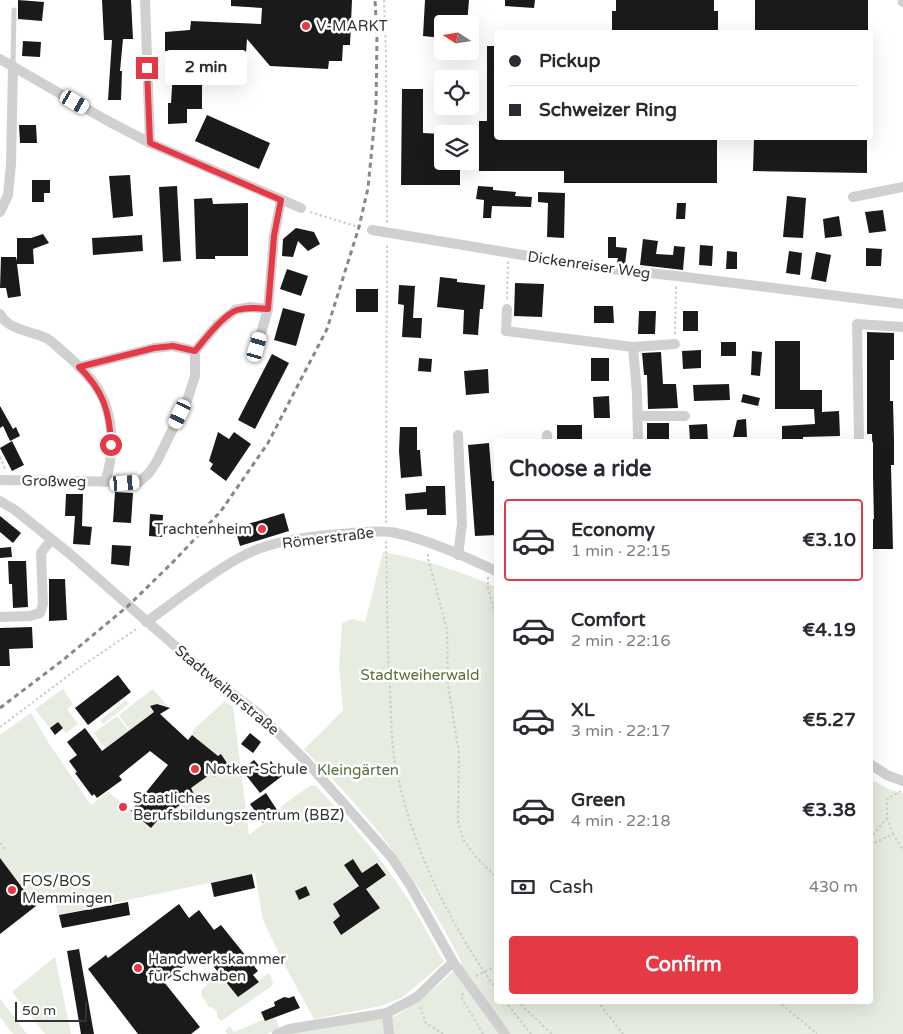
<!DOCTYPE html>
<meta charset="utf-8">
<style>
:root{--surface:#fff;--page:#f2f2f3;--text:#2b2b33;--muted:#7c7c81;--line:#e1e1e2;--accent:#e63946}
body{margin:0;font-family:"Varela Round",sans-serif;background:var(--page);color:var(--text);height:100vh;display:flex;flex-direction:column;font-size:19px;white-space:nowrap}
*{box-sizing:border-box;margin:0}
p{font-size:16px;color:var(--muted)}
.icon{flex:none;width:28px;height:28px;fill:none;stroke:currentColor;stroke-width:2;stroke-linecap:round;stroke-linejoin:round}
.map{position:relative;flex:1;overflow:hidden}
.panel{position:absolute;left:494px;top:439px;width:379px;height:565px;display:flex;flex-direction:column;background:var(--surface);border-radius:5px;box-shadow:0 5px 20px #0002}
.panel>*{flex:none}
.hud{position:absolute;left:494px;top:30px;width:379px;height:110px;border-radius:5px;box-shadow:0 5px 20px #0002;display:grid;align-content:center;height:110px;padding:0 15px;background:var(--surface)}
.needle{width:32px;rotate:282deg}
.controls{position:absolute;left:434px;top:15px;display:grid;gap:10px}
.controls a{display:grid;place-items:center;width:45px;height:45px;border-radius:5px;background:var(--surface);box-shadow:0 5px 20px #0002;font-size:25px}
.scale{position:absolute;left:15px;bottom:12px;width:72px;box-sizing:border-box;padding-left:5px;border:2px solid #333;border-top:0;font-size:14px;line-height:18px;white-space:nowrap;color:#333;-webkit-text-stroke:4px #fff;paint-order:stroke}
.end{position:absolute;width:22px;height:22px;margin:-11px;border:6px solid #e63946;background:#fff;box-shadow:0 0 0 2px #fff}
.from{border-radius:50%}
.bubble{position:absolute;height:35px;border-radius:5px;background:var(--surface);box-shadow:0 5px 20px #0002;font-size:16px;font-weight:700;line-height:35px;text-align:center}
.car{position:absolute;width:15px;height:30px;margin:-15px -8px;border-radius:6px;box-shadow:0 0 4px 1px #0007;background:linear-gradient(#fff 24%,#345 0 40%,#fff 0 76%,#345 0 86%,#fff 0)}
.hud b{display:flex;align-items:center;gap:18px;height:48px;font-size:19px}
.hud b+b{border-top:1px solid var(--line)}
.hud i{width:12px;height:12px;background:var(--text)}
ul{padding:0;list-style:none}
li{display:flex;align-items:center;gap:15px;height:82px;margin:0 10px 8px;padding:0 5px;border:2px solid transparent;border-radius:5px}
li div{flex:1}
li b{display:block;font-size:19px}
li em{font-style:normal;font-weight:700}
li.active{border-color:var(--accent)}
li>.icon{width:45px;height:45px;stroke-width:1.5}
h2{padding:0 15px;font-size:22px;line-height:60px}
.pay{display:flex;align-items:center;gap:12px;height:55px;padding:0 15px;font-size:19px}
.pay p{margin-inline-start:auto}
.cta{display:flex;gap:10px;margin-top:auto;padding:10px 15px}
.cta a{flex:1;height:58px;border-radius:5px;background:var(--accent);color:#fff;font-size:20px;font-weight:700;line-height:58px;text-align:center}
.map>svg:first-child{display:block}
</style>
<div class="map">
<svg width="903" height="1034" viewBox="0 0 903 1034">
<rect width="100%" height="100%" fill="#fff"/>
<!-- green -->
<g fill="#e6ecdf">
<path d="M383,552C425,560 458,570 496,587V1001H870V779L891,790L903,793V1034H277L387,1013L388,1020C418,1003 437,987 462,963C438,914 407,867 373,825C352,799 327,774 304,749L327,727L343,710L339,667L342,623L353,619L365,622Z"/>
<polygon points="63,689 73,704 67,709 78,724 66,733 58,722 50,728 35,709"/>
<polygon points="153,689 169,708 167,709 160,704 151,706 154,712 130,730 119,715"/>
<polygon points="126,700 129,704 103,724 100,720"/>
<path d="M224,702L233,706L249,835L279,813L282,806L294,797L310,786L315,785C341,813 368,841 390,873C411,901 427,932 444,962L403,997L381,1006L314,1019L285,966L263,920L255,873L58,915L54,895L52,893L36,906L0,858V735L31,713L48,742L91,805L108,792L132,810L151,828L169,807L172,811L194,794L191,788L212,773L215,776L229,766L221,754L218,756L192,735L195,728Z"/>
<polygon points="117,716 129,731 105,749 94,733"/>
<polygon points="55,957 71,1034 45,1034 12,992"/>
<polygon points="269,973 273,983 272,986 221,1021 217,1017 217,1012 213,1008 209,1007 201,995 202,989 220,974 238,997"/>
<polygon points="0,999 27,1034 13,1034 0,1017"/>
<polygon points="275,1017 280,1029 266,1034 227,1034 225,1031 230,1026 234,1032 265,1019"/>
</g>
<!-- building -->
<g fill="#1a1a1a">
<polygon points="18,0 44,2 42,21 18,19"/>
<polygon points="102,0 131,0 133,39 123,39 120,71 122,71 121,100 108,100 112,40 104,40"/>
<polygon points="231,0 352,0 350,45 343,45 342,61 329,61 328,69 270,66 247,39 246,53 165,51 165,32 190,30 191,21 261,24 262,8 231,6"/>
<polygon points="425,0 469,0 467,24 442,24 442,38 423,36"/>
<polygon points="505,0 535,0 534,8 505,6"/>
<polygon points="616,0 714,0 714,11 718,11 718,32 612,32 612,11 616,11"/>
<rect x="755" y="0" width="113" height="32"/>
<polygon points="23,41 41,42 40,57 22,56"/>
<polygon points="487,46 496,46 496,138 717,138 717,183 564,183 564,171 479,171 479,121 487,121"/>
<polygon points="173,72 193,72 193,85 202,84 202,109 187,109 187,123 168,124 168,103 171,103"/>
<polygon points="402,89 423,89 423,133 442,134 442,161 460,161 460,185 401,185"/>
<polygon points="207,115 270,143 259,169 195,141"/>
<polygon points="19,125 36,125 37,143 20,143"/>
<polygon points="754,138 867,138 867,173 753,171"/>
<polygon points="130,175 133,216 113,218 109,176"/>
<polygon points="32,180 50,180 50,193 44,193 44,202 32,202"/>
<polygon points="177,186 181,261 163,262 159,187"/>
<polygon points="478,186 493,187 493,190 516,192 515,196 532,197 531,207 492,206 491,218 483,218 484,200 476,199"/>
<polygon points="538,192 565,193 564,238 547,237 548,203 538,202"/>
<polygon points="787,196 806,198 803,238 783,237"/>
<polygon points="212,198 213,204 248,203 248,256 215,256 215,259 196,259 194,199"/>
<polygon points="677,203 686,203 685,219 676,219"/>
<polygon points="883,210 886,231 869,233 865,212"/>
<polygon points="839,216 842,236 825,238 823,219"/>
<polygon points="296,228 314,232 320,244 308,251 298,241 293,257 282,256 283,239"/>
<polygon points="43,234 49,243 33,249 34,264 17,264 21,296 8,298 6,288 0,288 1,257 16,257 17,261 17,238 31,238"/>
<polygon points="142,235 143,251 93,255 92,238"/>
<polygon points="608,237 616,237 616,247 627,248 625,264 617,263 618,258 608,258"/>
<polygon points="643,239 658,241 656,254 673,255 674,246 685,247 683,270 640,265"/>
<polygon points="700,245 713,246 712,266 699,265"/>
<polygon points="866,248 882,249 881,266 866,266"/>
<polygon points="727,251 737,252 737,269 726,269"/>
<polygon points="789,251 802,253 800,275 786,273"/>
<polygon points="816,252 831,255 826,282 811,279"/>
<polygon points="287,269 308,276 301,296 280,289"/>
<polygon points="440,277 457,279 457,282 485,285 483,309 480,309 478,335 463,334 464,310 437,307"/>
<polygon points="515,283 544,284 542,317 514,316"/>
<polygon points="399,285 415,286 413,318 422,318 421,338 402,337 404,305 398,304"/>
<rect x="356" y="289" width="22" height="23"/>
<polygon points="594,306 613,306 614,323 594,323"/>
<polygon points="283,308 305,314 296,346 274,340"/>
<polygon points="639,311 656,311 655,334 638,334"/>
<rect x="683" y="311" width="15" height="20"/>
<polygon points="867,332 894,333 894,360 890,360 890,401 893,401 894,439 894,465 891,465 893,549 871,549 870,520 874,519 872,434 867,434"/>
<polygon points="775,341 800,341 800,390 822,390 822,412 839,411 840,436 803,437 803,441 782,441 782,426 815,424 814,409 775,409"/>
<rect x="721" y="342" width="15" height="14"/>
<polygon points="701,350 701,368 683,369 682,351"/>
<polygon points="752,351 762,352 760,376 751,375"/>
<polygon points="661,352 663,384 676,384 678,408 648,409 647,375 644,375 642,353"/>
<polygon points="272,354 289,363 255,429 238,420"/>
<polygon points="419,358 432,359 431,372 418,371"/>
<rect x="591" y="358" width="18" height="23"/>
<polygon points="488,369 489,393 466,395 464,371"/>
<polygon points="729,384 730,400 694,401 693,385"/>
<polygon points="743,394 760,398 758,406 741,402"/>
<polygon points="609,396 610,418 594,418 593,397"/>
<polygon points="0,406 13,429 16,427 20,436 10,441 3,426 0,428"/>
<polygon points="746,419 747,437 733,437 737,420"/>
<rect x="647" y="423" width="22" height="18"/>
<polygon points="707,424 708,441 690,441 689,425"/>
<rect x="557" y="425" width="25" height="16"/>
<polygon points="400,427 417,427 417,450 420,450 422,476 401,478 399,451"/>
<polygon points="218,432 229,439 234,432 251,444 226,481 210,469 213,464 209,461"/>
<polygon points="12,441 24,465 12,471 0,448"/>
<polygon points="489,443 492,481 494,481 496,535 475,536 468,445"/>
<polygon points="426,486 445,486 446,515 427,515 427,509 406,510 405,494 426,492"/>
<polygon points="115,492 133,493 131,523 113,522"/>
<polygon points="66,494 83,494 82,526 92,527 90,545 73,544 75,516 65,516"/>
<polygon points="284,513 289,531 240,546 235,528"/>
<polygon points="150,514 163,515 162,537 149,536"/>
<polygon points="0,516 21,533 13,543 0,532"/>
<polygon points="112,545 131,546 129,566 111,564"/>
<polygon points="11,547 12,557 0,558 0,548"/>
<polygon points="8,561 26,561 28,607 13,608 12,584 9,584"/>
<polygon points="49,579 65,579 67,620 49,621"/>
<polygon points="32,627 33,648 9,649 10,666 0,666 0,628"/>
<polygon points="118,675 131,692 88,725 75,708"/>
<polygon points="157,704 170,708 160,714 188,740 192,735 218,756 221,754 229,766 214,777 212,773 191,788 194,794 172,811 169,807 151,828 131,811 168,765 150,751 119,776 122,780 97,798 94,794 92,796 75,773 77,772 69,761 77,755 67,742 85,728 102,751 154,712 150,706"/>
<polygon points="58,722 63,728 55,735 50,728"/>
<polygon points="250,733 261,742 253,753 241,744"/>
<polygon points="254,760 262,769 271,761 282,776 260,793 242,770"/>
<polygon points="266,793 279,813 263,823 250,804"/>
<polygon points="0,858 36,906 0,934"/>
<polygon points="353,859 362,873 377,863 386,875 366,889 380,908 341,935 333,922 340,916 333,904 359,886 344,865"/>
<polygon points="252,874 255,888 214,897 211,883"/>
<polygon points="306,886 310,895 299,900 295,891"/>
<polygon points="128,902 130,915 62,928 59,915"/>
<polygon points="179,904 189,918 199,910 214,930 221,925 258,971 253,975 259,982 238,997 202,952 164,982 200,1027 191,1034 138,1034 88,969 106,955 108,958"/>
<polygon points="79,949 94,1034 81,1034 67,951"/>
<polygon points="294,996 300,1008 265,1021 261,1012 275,1006 274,1002 284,997 289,998"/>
</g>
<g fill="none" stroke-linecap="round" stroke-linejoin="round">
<!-- path -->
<g stroke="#cdcdcd" stroke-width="2" stroke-dasharray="2.5 2.5" stroke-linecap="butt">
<polyline points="384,0 386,54 387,223"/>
<polyline points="310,212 362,228"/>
<polyline points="507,299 508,261"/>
<polyline points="675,334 676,286"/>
<polyline points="0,457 6,471"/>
<polyline points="386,523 387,243"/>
<path d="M386,541C387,590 387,639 390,688C391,713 391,739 395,763C411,846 448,921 496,989"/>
<polyline points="428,554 428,558 447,630 448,685 459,753 458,822 463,839 476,857 496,877"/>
<polyline points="488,577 488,589 496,617"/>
<polyline points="0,727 73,672 138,628"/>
<polyline points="887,818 893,834"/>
<polyline points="870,839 887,818 887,799 901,791"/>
<polyline points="0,843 5,849"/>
<polyline points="870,845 893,834 903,851"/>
<polyline points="476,976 496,966"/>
<polyline points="463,993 461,997 483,1034"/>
<polyline points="505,1001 531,1034"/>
<polyline points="517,1001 552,1034"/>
<polyline points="597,1001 623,1034"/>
<polyline points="778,1001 817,1034"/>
<polyline points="420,1007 426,1023 443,1034"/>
</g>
<!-- lane -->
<g stroke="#d0d0d0" stroke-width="5">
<polyline points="901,0 900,3 903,5"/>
<polyline points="13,66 14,10"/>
</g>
<!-- street -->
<g stroke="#d0d0d0" stroke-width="10">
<polyline points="145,0 150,143"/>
<polyline points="0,59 106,120 150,143 301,208"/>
<polyline points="853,197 903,187"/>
<polyline points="0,212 8,195 11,164 13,66"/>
<polyline points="372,230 601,268 677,276 903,304"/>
<polyline points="507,309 506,331 633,347 637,393 638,441"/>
<path d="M0,314C8,330 31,331 46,338C54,342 60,350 67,355C78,365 90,376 98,389C114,414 115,454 105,482"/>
<polyline points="257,347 268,309 274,236 281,200"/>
<polyline points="633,347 675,344"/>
<polyline points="79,367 154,348 173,346 195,351"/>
<polyline points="637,416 685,416"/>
<polyline points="547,435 547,441"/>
<polyline points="859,441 857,324 903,327"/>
<polyline points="0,480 139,482 149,473 157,461 188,398 195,376 195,351 217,325 235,310 250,307 268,309"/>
<polyline points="0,501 15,510 70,554 214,680 259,714 306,761 392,858 410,885 453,962 505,1034"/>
<polyline points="458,555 462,524 458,435"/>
<polyline points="0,617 30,616 40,613 43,604 41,553 51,540"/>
<path d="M146,622C176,601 205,577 237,559C271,539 313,536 351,533C366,532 382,530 396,533C429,540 466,557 496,571"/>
<polyline points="870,764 887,775 903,781"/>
<polyline points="387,1013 389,1034"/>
<polyline points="277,1034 289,1029 387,1013 417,997 453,962"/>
</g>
<!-- rail -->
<polyline stroke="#888" stroke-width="3" stroke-dasharray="5 4" stroke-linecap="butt" points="0,708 63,660 128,606 174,561 221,511 268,443 327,329 359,227 368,188 376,107 377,37 375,0"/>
</g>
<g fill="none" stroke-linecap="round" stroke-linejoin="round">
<!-- route -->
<path stroke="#e63946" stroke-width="6" d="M111,445C110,412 103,390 79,367L154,348L173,346L195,351C204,340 224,314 237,310C247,307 257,308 268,309L274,236L281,200L150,143L147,68"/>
</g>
<!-- markers -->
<g fill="#e63946" stroke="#fff" stroke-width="2">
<circle cx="306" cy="26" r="5"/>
<circle cx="262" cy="529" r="5"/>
<circle cx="195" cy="769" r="5"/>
<circle cx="123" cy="807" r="5"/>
<circle cx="12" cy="890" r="5"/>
<circle cx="138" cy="968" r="5"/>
</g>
<g text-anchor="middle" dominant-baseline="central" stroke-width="5" stroke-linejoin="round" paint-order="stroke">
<!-- poi labels -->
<g font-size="15" fill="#333" stroke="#fff" text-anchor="start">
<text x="316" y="26">V-MARKT</text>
<text x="252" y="529" text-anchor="end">Trachtenheim</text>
<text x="205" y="769">Notker-Schule</text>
<text x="133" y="798">Staatliches<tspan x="133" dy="17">Berufsbildungszentrum (BBZ)</tspan></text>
<text x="22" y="881">FOS/BOS<tspan x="22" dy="17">Memmingen</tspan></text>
<text x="148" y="959">Handwerkskammer<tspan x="148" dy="17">für Schwaben</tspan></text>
</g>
<!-- street labels -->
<g font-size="15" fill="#333" stroke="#fff">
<text transform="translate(589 265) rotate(8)">Dickenreiser Weg</text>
<text transform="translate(54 481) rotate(1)">Großweg</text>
<text transform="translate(328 538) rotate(-7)">Römerstraße</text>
<text transform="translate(227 690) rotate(40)">Stadtweiherstraße</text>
</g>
<!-- park labels -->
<g font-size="15" fill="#56703f" stroke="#fff">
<text x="420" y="675">Stadtweiherwald</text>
<text x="358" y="770">Kleingärten</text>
</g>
</g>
</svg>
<div class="controls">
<a><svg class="needle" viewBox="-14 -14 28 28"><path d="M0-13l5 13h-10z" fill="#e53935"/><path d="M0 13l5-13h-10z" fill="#7c7c81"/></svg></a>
<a><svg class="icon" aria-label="locate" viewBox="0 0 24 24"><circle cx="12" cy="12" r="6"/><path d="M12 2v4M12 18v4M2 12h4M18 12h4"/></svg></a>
<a><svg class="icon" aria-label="layers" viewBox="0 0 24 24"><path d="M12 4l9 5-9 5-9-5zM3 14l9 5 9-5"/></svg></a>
</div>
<div class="scale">50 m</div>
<i class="end from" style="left:111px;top:445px"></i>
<i class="end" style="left:147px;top:68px"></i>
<div class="bubble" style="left:165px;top:50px;width:82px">2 min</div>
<i class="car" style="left:75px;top:102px;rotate:120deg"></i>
<i class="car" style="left:257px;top:347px;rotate:16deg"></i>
<i class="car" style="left:180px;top:414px;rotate:205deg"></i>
<i class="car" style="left:125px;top:483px;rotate:86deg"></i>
<div class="hud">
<b><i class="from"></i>Pickup</b>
<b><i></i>Schweizer Ring</b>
</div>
<section class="panel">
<h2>Choose a ride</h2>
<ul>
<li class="active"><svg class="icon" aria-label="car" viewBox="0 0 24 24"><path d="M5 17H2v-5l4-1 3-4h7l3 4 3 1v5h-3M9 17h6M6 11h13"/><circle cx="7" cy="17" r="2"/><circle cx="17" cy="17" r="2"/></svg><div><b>Economy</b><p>1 min · 22:15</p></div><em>€3.10</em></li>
<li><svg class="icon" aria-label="car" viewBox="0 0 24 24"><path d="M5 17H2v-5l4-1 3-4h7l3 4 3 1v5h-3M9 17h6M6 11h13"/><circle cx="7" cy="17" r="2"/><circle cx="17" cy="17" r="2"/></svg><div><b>Comfort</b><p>2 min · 22:16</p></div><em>€4.19</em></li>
<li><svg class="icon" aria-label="car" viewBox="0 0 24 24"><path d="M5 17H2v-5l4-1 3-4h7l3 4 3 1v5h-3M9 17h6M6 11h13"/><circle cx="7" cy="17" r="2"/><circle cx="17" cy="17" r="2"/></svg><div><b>XL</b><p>3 min · 22:17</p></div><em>€5.27</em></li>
<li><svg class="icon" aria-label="car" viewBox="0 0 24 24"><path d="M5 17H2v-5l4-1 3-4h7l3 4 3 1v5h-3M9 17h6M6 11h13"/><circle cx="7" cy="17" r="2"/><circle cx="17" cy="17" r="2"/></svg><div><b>Green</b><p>4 min · 22:18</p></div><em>€3.38</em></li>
</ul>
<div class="pay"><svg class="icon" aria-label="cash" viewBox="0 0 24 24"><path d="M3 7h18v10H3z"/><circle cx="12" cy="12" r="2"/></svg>Cash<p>430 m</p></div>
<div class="cta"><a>Confirm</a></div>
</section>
</div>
